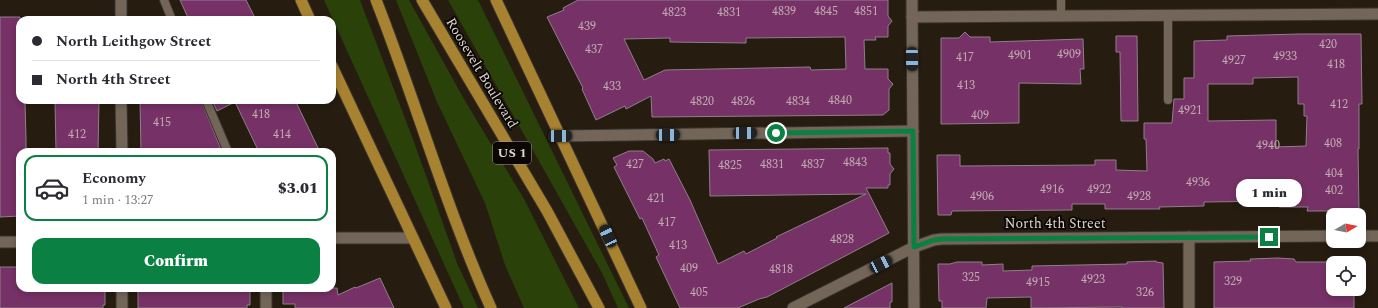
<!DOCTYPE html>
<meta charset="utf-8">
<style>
:root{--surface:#fff;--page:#f7f7f7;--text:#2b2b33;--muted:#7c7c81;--line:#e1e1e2;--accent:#0b8043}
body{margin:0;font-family:Spectral,serif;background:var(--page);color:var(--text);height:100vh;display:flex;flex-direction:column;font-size:15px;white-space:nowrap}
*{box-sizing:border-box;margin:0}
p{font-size:13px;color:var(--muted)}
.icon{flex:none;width:22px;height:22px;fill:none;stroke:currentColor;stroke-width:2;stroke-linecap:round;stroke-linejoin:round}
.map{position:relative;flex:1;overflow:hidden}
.side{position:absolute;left:16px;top:148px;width:320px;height:144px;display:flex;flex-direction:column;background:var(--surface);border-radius:12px;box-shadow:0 2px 6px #0003}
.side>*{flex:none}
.top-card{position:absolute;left:16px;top:16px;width:320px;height:88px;border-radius:12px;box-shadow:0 2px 6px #0003;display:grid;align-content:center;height:88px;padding:0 16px;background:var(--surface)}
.needle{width:26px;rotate:80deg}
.controls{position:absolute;left:1326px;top:208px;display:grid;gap:8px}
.controls a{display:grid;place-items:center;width:40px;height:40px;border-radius:8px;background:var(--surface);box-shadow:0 2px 6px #0003;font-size:20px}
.end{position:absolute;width:18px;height:18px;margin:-9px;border:5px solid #0b8043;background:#fff;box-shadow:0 0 0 2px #fff}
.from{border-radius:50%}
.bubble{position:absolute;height:28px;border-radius:12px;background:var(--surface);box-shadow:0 2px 6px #0003;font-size:13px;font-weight:800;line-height:28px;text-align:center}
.car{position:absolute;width:12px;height:24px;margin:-12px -6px;border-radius:5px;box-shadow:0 0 3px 1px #0007;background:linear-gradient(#222 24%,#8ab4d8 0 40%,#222 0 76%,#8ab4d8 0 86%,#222 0)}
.top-card b{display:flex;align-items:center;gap:14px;height:38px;font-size:15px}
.top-card b+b{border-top:1px solid var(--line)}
.top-card i{width:10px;height:10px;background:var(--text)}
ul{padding:7px 0 0;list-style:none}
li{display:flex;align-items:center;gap:12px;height:66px;margin:0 8px 6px;padding:0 8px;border:2px solid var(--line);border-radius:12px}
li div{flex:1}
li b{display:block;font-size:15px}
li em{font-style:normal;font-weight:800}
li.on{border-color:var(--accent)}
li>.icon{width:36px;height:36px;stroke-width:1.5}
.cta{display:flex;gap:8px;margin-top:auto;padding:8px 16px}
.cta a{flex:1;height:46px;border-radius:12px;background:var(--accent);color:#fff;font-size:16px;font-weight:800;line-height:46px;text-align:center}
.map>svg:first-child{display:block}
</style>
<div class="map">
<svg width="1378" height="308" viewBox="0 0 1378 308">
<rect width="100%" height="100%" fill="#261c10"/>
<!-- green -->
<g fill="#2a410a">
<polygon points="324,0 360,0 414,142 457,263 478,308 464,308"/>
<polygon points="396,0 409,0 464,99 524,199 579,308 524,308 505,265 485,203 437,102"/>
<polygon points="448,0 478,0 629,308 618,308 602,273"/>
</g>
<!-- building -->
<g fill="#763166" stroke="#8f7f8a" fill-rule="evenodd">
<polygon points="180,0 246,0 256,20 189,20"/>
<path d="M578,0H888V16L892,21L888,26V37H875L876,40H864L865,69H888V79L893,84L889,89V110L883,115L652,117L651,96L626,109L625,106L596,120L582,89L583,88L547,17L564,10L563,8ZM845,37L846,69L811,70L810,67L665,70L644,80L624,39L670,38V42L746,43V38Z"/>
<polygon points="0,17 20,17 20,101 25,102 26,139 26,152 20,152 20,216 0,217"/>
<polygon points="965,32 970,37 990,37 990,42 1083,39 1084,69 1080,69 1081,84 1019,83 1019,123 941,124 941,38 959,38"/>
<path d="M1299,34H1361L1362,104H1359V149H1358L1359,211H1307L1308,207H1279V201L1204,202V206L1159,207L1160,209H1105V204H1072V210L952,211L951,215H938L937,155H960V166L1095,165V160H1116V170L1147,171L1146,139H1144V123H1172L1174,99H1184V78H1194V41L1227,40V36ZM1298,77V104H1304V116H1307L1306,146L1276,147V120L1208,121V84H1253V78H1255Z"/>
<polygon points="1116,36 1137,36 1138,121 1121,121 1120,52 1116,52"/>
<polygon points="58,100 99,100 98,152 56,152 55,101"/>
<polygon points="140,100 201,100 222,152 141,152"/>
<polygon points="212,100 295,100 320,152 261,152 259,150 258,150 235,102 217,111"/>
<polygon points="887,148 888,148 888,153 890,153 890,164 894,169 890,174 890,185 888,185 888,188 866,188 889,233 767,297 759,299 738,308 680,308 656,257 659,255 642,218 640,219 614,167 617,165 613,158 629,151 643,151 653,159 655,163 664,159 665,161 669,159 690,200 718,264 744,251 746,254 777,238 776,237 866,194 710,196 709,150"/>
<polygon points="1278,258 1294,259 1296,262 1328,262 1328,260 1348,260 1348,263 1333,263 1333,289 1354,289 1354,308 1214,308 1214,262 1251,261 1250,259"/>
<polygon points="1156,261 1156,262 1163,263 1164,308 1122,308 1122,307 1031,308 1031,297 987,298 986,308 942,308 942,301 939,301 938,264 950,264 957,262 982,262 982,265 1003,264 1003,271 1032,270 1032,266 1127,264 1127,262"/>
<polygon points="0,267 20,267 20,288 105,288 105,305 103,305 103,308 0,308"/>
<polygon points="380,278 394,308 295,308 295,304 283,304 283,288 337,288 338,295 355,287 356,288"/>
<polygon points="892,283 892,302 890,302 890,308 844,308"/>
<polygon points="138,288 250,288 250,305 247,305 247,308 138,308"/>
</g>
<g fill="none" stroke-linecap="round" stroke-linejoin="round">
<!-- service casing -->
<g stroke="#3b342e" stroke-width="10">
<g id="service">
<polyline points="164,0 172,20"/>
<polyline points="1061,16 1061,0"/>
<polyline points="1168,16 1168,100"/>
<polyline points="206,100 228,152"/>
</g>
</g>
<!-- minor casing -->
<g stroke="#3b342e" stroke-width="13">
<g id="minor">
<polyline points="912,0 914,308"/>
<polyline points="912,17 1378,14"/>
<polyline points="121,20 121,0"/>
<polyline points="121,100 122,152"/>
<polyline points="560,136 913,131"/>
<polyline points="1359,236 1378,236"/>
<polyline points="1189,237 1189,308"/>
<polyline points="332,238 413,238"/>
<polyline points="0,242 20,242"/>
<polyline points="266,288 266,308"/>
<polyline points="122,308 122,288"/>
<polyline points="793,308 914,247 934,240 942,239 1333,236"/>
</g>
</g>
<!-- trunk casing -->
<g stroke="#3b342e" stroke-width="13">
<g id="trunk">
<polyline points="301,0 310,20"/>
<path d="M376,0C416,102 446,208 491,308"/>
<polyline points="422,0 547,211 599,308"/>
<polyline points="496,0 641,308"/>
<polyline points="332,66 446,308"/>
</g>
</g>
<!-- service -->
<use href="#service" stroke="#736659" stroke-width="8"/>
<!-- minor -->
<use href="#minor" stroke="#736659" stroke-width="11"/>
<!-- trunk -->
<use href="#trunk" stroke="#a78231" stroke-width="11"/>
</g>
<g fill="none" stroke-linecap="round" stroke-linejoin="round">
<!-- route -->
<polyline stroke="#0b8043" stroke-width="5" points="776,133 913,131 914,247 934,240 942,239 1269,237"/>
</g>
<g text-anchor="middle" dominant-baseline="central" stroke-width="3.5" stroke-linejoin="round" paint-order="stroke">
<!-- number labels -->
<g font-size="12" fill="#c2acb3">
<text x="784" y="11">4839</text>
<text x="826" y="11">4845</text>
<text x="866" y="11">4851</text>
<text x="674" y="12">4823</text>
<text x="729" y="12">4831</text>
<text x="587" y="26">439</text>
<text x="1328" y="44">420</text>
<text x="594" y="49">437</text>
<text x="1069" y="54">4909</text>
<text x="1020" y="55">4901</text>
<text x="1285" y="56">4933</text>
<text x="965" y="57">417</text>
<text x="1234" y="60">4927</text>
<text x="1336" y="64">418</text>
<text x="966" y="85">413</text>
<text x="612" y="86">433</text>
<text x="840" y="100">4840</text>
<text x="702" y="101">4820</text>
<text x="743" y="101">4826</text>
<text x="798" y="101">4834</text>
<text x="1339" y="104">412</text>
<text x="1190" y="110">4921</text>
<text x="261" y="114">418</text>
<text x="980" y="115">409</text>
<text x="162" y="122">415</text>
<text x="77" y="134">412</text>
<text x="282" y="134">414</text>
<text x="1333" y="143">408</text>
<text x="1268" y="145">4940</text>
<text x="855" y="162">4843</text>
<text x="635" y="164">427</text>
<text x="772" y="164">4831</text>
<text x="813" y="164">4837</text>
<text x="730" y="165">4825</text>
<text x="1334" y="173">404</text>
<text x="1198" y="182">4936</text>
<text x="1052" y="189">4916</text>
<text x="1099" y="189">4922</text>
<text x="1334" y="190">402</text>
<text x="982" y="196">4906</text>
<text x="1139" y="196">4928</text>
<text x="656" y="198">421</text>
<text x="667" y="222">417</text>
<text x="842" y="239">4828</text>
<text x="678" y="245">413</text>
<text x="689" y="268">409</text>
<text x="781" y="269">4818</text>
<text x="971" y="277">325</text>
<text x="1093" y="279">4923</text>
<text x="1233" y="281">329</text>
<text x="1038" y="282">4915</text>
<text x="699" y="292">405</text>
<text x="1145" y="292">326</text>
</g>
<!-- shield labels -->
<rect fill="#0b0704" stroke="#9d9791" stroke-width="1" x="493" y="142" width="38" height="22" rx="3"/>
<g font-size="13" font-weight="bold" fill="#dcd5cd">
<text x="512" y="153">US 1</text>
</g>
<!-- street labels -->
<g font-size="14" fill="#dcd5cd" stroke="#0b0704">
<text transform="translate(482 73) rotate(59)">Roosevelt Boulevard</text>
<text x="1055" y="223">North 4th Street</text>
</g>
</g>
</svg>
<div class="controls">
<a><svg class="needle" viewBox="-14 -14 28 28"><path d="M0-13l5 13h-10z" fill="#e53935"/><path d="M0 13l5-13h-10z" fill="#7c7c81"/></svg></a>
<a><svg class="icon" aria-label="locate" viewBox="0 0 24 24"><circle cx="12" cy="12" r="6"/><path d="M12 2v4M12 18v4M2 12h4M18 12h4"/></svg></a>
</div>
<i class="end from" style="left:776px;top:133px"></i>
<i class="end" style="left:1269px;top:237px"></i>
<div class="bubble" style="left:1236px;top:179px;width:66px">1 min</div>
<i class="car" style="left:912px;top:59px;rotate:179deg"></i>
<i class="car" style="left:745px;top:133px;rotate:89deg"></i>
<i class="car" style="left:668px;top:135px;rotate:89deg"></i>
<i class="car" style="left:560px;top:136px;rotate:89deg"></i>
<i class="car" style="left:608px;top:236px;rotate:335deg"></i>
<i class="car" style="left:881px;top:264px;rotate:63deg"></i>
<div class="top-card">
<b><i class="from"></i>North Leithgow Street</b>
<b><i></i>North 4th Street</b>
</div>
<section class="side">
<ul>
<li class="on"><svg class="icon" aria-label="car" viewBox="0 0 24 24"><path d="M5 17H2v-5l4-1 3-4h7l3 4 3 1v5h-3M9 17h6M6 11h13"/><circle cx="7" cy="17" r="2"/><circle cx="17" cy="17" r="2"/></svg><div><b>Economy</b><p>1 min · 13:27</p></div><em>$3.01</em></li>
</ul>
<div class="cta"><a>Confirm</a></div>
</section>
</div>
